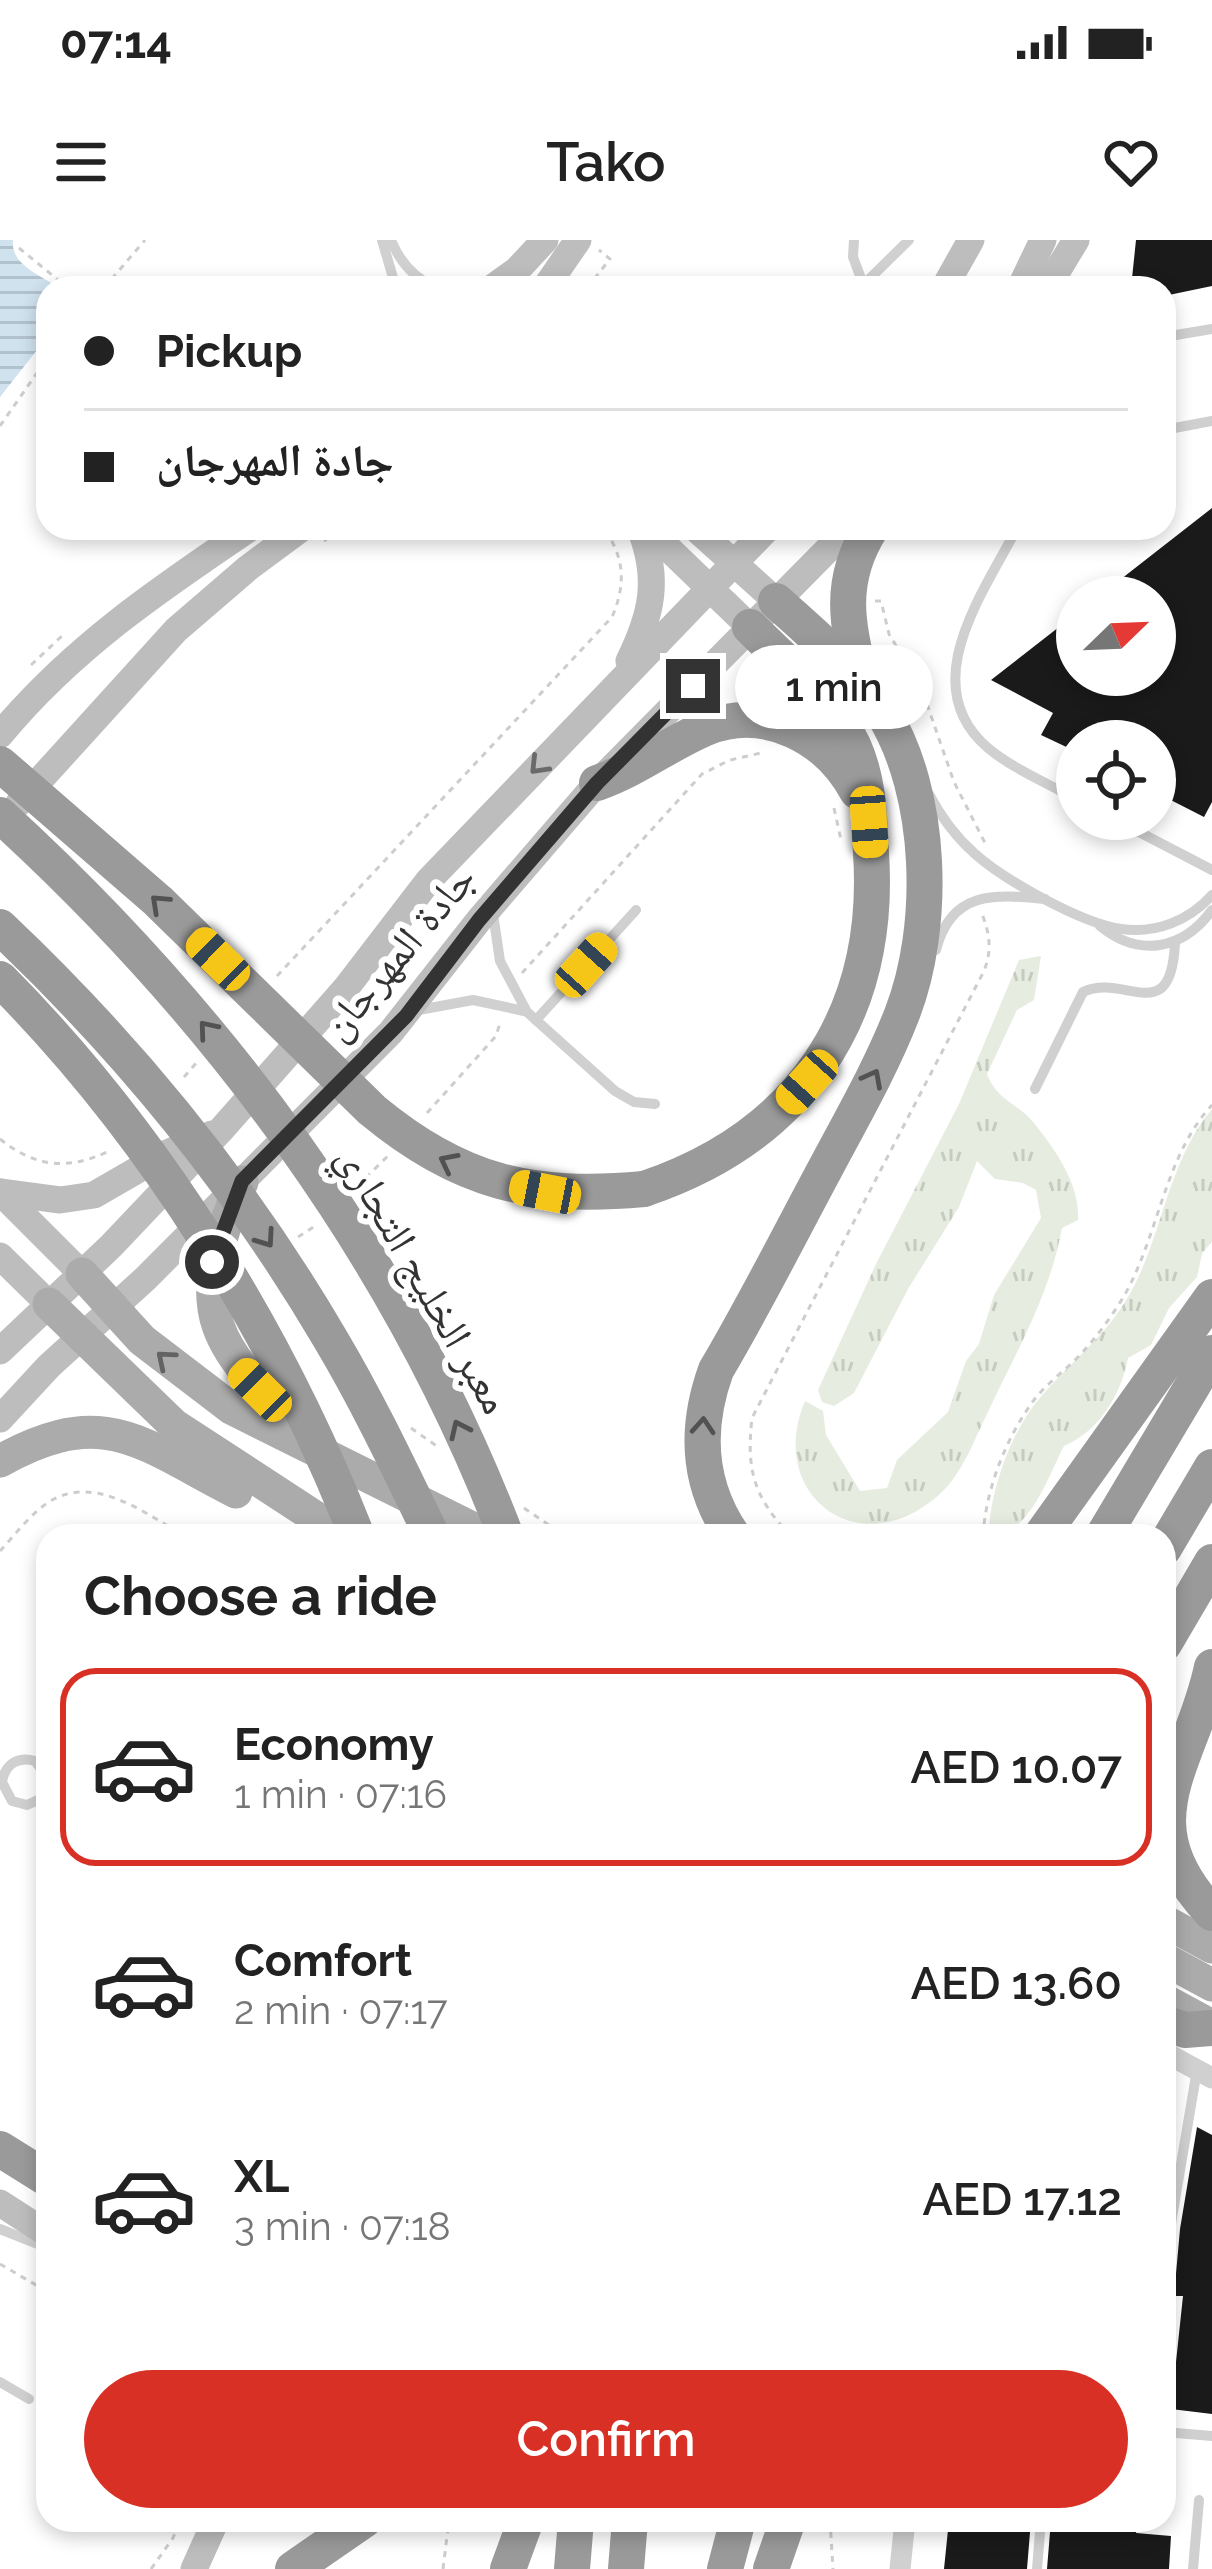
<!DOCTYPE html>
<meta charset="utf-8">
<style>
:root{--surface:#fff;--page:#f6f6f6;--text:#222;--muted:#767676;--line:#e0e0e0;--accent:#d93025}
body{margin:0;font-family:Raleway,"Noto Naskh Arabic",sans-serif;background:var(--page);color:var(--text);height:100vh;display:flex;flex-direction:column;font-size:45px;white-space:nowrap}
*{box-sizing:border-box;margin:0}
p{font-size:39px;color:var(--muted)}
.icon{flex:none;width:66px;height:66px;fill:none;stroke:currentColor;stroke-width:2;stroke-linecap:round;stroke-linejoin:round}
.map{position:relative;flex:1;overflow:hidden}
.sheet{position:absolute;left:36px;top:1284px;width:1140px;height:1008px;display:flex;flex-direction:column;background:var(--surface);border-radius:36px;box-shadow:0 6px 18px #0003}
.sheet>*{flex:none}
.top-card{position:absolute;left:36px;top:36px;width:1140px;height:264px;border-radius:36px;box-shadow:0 6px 18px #0003;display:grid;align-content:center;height:264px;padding:0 48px;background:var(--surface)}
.needle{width:78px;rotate:67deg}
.tools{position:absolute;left:1056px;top:336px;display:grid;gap:24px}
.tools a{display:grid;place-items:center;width:120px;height:120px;border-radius:50%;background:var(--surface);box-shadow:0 6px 18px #0003;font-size:60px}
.end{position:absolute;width:54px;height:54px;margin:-27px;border:15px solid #333;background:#fff;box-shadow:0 0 0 6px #fff}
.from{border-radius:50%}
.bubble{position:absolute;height:84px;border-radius:42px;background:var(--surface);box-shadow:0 6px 18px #0003;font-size:39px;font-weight:600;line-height:84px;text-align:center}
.car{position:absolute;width:36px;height:72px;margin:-36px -18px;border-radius:15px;box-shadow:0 0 9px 3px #0007;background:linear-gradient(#f5c518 24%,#345 0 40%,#f5c518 0 76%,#345 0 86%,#f5c518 0)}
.top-card b{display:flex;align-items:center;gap:42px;height:114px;font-size:45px}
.top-card b+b{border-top:3px solid var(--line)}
.top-card i{width:30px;height:30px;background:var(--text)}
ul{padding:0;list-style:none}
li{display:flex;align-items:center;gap:36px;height:198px;margin:0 24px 18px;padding:0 24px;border:6px solid transparent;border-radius:36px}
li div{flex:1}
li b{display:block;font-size:45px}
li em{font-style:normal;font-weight:600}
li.on{border-color:var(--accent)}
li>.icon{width:108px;height:108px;stroke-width:1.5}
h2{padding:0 48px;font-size:54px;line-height:144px}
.primary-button{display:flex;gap:24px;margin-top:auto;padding:24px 48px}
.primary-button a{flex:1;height:138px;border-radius:72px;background:var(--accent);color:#fff;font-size:48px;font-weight:600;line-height:138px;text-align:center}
.status{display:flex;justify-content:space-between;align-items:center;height:84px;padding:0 60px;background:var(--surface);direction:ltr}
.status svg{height:33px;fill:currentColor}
header{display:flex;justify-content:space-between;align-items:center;height:156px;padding:0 48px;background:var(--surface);font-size:54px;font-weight:600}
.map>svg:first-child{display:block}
</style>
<div class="status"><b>07:14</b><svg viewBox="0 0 49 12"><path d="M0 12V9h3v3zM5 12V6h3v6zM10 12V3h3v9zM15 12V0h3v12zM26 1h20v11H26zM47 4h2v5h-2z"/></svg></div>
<header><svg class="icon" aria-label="menu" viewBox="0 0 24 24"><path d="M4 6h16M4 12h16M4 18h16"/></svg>Tako<svg class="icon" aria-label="heart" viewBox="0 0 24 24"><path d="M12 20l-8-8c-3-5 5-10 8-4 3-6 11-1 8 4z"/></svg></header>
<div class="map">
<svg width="1212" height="2329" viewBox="0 0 1212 2329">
<defs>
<pattern id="grass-tufts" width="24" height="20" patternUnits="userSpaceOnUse" patternTransform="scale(3)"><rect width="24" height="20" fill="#e6ecdf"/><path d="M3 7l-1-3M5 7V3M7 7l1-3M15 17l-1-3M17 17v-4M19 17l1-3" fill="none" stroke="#c6cbc0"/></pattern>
<pattern id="water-rules" width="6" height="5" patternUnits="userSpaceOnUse" patternTransform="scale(3)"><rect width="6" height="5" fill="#cfe2ee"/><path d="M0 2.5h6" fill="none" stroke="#b2c2cd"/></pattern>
</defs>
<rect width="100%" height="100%" fill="#fff"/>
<!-- grass -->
<g fill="url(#grass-tufts)">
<path d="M1041,716L1034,760L1017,770L987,834C998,862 1017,862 1034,883C1056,911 1080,944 1078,980L1062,988C1050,1055 1016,1112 987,1174C974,1200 963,1232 941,1253C861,1327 765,1256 805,1161L823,1171L826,1195L860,1251L887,1248L897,1220L948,1172L966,1121L979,1104L994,1055L1041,978L1036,950L1023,943L995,939L977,921L959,967L908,1049L854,1153L834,1166L822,1162L818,1150L877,1022L959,864L1019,720Z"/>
<path d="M1212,869V1001L1202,1014L1197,1037L1169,1068L1151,1105L1128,1118C1121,1155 1099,1191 1064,1206C1047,1238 1030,1296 988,1296C991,1250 1009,1195 1039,1159C1067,1125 1100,1102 1125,1062C1163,1001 1165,925 1212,869Z"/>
</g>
<!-- water -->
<path fill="url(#water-rules)" d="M0,0H13C10,25 41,35 59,48H48V96L0,157Z"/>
<!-- building -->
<g fill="#1a1a1a">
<polygon points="1136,0 1212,0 1212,46 1164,56 1164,48 1156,48 1156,44 1131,48"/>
<polygon points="1212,268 1212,562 1204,577 1155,552 1155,501 1077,501 1077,512 1041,495 1053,473 991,440 1077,373 1077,435 1155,435 1155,357 1098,357"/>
<polygon points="1197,1887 1212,1895 1212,2174 1171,2169 1183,2056 1174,2056 1180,1989"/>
<polygon points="949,2280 1031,2280 1027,2329 944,2329"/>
<polygon points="1051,2280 1137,2281 1136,2293 1171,2296 1169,2329 1047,2329"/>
</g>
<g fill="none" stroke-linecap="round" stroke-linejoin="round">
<!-- path -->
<g stroke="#cdcdcd" stroke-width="3" stroke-dasharray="6 6" stroke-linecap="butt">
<polyline points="19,8 68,48"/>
<polyline points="446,39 472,38"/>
<polyline points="104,48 145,0"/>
<polyline points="587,48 610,19 599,10"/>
<polyline points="0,186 48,117"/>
<polyline points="324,301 341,288"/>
<polyline points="875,361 881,361 889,394 921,447 954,542 985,603"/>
<polyline points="31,425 63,395"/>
<polyline points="741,428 767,452"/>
<polyline points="834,568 841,600"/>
<polyline points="522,733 702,534 730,520 761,513"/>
<path d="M277,736L612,377C626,345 625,316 603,288"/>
<polyline points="184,837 197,822"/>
<polyline points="427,873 496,796 500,783"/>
<path d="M0,899C35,927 68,931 109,911"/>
<polyline points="357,946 389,915"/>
<polyline points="298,997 315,986"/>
<polyline points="411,1188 438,1207"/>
<polyline points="524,1268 556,1290 576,1290 586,1296"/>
<path d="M791,1296C754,1258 746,1230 752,1178L984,731C992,711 990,694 982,674"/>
<path d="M983,1296C986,1248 1006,1198 1034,1160C1047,1143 1066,1130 1080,1115C1096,1098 1112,1076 1124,1056C1159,995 1164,917 1212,865"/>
<path d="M0,1311C16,1294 33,1270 54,1259C99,1236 147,1275 185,1296"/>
<polyline points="0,2024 48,2052"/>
<polyline points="830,2280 833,2329"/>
<polyline points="151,2329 173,2298 180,2280"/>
<polyline points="443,2329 449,2280"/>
</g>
<!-- lane -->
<g stroke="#d0d0d0" stroke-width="10">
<polyline points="382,0 396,48"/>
<path d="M391,0C400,23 414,38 436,48"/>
<polyline points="854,0 853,17 863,44"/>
<polyline points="860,48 909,0"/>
<polyline points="1164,97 1212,89"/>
<polyline points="1164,190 1212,181"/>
<path d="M1017,288C984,352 914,445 988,508C1013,529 1048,543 1077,560"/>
<path d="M929,554C941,577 955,596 974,613C1004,640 1081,683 1121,689C1155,694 1189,681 1212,655"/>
<polyline points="1114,579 1212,630"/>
<polyline points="493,674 500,721 527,772 615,851 634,862 655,864"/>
<path d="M1100,686C1139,718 1183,710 1212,670"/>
<path d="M936,710C951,651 993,654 1045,659"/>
<polyline points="419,770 473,760 524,771"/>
<polyline points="536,780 636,670"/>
<path d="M1035,849L1083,752C1124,732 1171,790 1175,703"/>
<path d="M48,1538L35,1521C18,1516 5,1524 2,1542L12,1561L27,1565L40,1559L48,1544"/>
<polyline points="1164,1847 1168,1814"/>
<polyline points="0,1989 48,2008"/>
<polyline points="1164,2025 1197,1830"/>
<polyline points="0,2142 29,2159"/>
<polyline points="1164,2192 1212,2196"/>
<polyline points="1037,2329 1041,2280"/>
<polyline points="1193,2329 1199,2260"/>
</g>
<!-- street -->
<g stroke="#d0d0d0" stroke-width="21">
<polyline points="1164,1812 1212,1838"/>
<polyline points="900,2329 905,2280"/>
</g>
<!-- secondary -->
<g stroke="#bdbdbd" stroke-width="27">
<polyline points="492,48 517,30 545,0"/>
<polyline points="545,48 578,0"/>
<polyline points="944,48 971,0"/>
<polyline points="1020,48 1043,0"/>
<polyline points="1047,48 1076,0"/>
<polyline points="647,288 750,387"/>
<polyline points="695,288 776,361"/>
<path d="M629,421C652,374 660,339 640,288"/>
<path d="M0,495C71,409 158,350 250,288"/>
<polyline points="19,563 176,390 248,328 302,288"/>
<polyline points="0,952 60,960 94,955 165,914 212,894"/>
<polyline points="0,952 82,1034"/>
<polyline points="0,1016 49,1064"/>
<polyline points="0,1111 111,1006 221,890 346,748 429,640 768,288"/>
<polyline points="0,1179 49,1126 145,1039 391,792 479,680 597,543 849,288"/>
<polyline points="0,1963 48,1994"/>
<polyline points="194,2329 216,2280"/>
</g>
<!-- primary -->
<g stroke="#ababab" stroke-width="33">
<path d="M242,942C185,1077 212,1105 313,1200"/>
<polyline points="82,1034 142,1100 231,1168 488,1296"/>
<polyline points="49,1064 174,1185 344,1296"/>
<path d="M0,1221C105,1162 143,1205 236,1252"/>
<polyline points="1164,1681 1212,1707"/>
<polyline points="1164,1719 1212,1745"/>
<polyline points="1164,1760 1212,1786"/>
</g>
<!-- highway -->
<g stroke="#9a9a9a" stroke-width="36">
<path d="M862,442C846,385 838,340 871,288"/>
<path d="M597,543C637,529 668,504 706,488C766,464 828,497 857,551"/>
<path d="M644,949C798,897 882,778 871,613C869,576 869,540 853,505C831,459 786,423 750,387"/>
<path d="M733,1296C697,1244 695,1188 716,1130C755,1064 789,996 825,929C852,878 881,828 902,774C936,687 933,554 883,473C856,430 814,395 776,361"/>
<polyline points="1041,1296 1212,1057"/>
<polyline points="1103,1296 1212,1113"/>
<polyline points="1164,1308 1212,1227"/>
<polyline points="1164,1404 1212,1322"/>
<path d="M1212,1427C1192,1524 1124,1581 1212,1673"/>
<polyline points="1164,1783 1185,1790 1212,1788"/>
<polyline points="0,1909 48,1939"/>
<polyline points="293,2329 364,2280"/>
<polyline points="508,2329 526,2280"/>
<polyline points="626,2329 630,2280"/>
<polyline points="725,2329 738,2280"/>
<polyline points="771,2329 788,2280"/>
</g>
<!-- highway-bridge -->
<g stroke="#9a9a9a" stroke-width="36">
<path d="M0,524L158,661L372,870C460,943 531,959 644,949"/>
<path d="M0,575C219,775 399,1017 506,1296"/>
<path d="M0,687C128,808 242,948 331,1100C369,1164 400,1230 432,1296"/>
<path d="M0,739C155,895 277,1092 357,1296"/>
<polyline points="572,2329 576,2280"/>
</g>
</g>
<!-- one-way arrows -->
<defs><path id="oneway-chevron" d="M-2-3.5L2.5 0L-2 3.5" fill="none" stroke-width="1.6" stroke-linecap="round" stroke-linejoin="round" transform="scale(3)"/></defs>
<use stroke="#6a6a6a" href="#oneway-chevron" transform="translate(538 526) rotate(134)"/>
<g stroke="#525252">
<use href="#oneway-chevron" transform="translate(159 663) rotate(-137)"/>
<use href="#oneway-chevron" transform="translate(207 789) rotate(-130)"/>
<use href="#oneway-chevron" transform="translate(873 838) rotate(-62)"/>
<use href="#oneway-chevron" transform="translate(448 922) rotate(-153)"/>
<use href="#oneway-chevron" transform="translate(266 999) rotate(55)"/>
<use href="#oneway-chevron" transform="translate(703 1186) rotate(-86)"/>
<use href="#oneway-chevron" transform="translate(459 1189) rotate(-115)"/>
</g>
<use stroke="#636363" href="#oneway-chevron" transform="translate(165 1119) rotate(-140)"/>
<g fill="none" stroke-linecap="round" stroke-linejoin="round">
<!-- route -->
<polyline stroke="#333" stroke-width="15" points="212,1022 242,941 406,776 479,680 597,543 693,446"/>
</g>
<g text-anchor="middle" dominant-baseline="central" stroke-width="12" stroke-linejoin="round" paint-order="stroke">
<!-- street labels -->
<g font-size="42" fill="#333" stroke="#fff">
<text transform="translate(398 712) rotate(-50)">جادة المهرجان</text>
<text transform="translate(424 1039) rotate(60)">معبر الخليج التجاري</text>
</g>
</g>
</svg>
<div class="tools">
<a><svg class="needle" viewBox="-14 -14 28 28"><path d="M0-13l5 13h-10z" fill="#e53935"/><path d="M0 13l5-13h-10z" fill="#767676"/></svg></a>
<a><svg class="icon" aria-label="locate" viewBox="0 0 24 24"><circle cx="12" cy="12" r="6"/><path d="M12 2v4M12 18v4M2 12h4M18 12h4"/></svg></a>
</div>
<i class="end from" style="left:212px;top:1022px"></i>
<i class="end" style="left:693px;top:446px"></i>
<div class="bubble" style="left:735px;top:405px;width:198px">1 min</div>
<i class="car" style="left:869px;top:582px;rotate:176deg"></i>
<i class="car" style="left:218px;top:719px;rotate:314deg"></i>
<i class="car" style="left:586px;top:725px;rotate:42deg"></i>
<i class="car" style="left:807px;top:842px;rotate:222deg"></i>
<i class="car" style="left:545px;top:952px;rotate:281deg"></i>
<i class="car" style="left:260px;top:1150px;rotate:315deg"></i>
<div class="top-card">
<b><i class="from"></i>Pickup</b>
<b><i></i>جادة المهرجان</b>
</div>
<section class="sheet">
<h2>Choose a ride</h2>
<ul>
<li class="on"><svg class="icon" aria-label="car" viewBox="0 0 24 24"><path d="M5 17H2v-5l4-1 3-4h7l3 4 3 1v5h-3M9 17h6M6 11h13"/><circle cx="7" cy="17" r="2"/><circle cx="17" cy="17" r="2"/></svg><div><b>Economy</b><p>1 min · 07:16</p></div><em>AED 10.07</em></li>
<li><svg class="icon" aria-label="car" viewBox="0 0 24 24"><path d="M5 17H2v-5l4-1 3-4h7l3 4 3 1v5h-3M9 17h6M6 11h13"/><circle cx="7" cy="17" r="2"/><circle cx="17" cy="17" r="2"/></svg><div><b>Comfort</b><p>2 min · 07:17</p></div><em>AED 13.60</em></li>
<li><svg class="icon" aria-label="car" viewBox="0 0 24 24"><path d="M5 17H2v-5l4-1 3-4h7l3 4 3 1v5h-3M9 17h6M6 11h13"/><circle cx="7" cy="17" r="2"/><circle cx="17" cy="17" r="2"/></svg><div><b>XL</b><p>3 min · 07:18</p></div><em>AED 17.12</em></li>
</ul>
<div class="primary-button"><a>Confirm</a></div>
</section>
</div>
